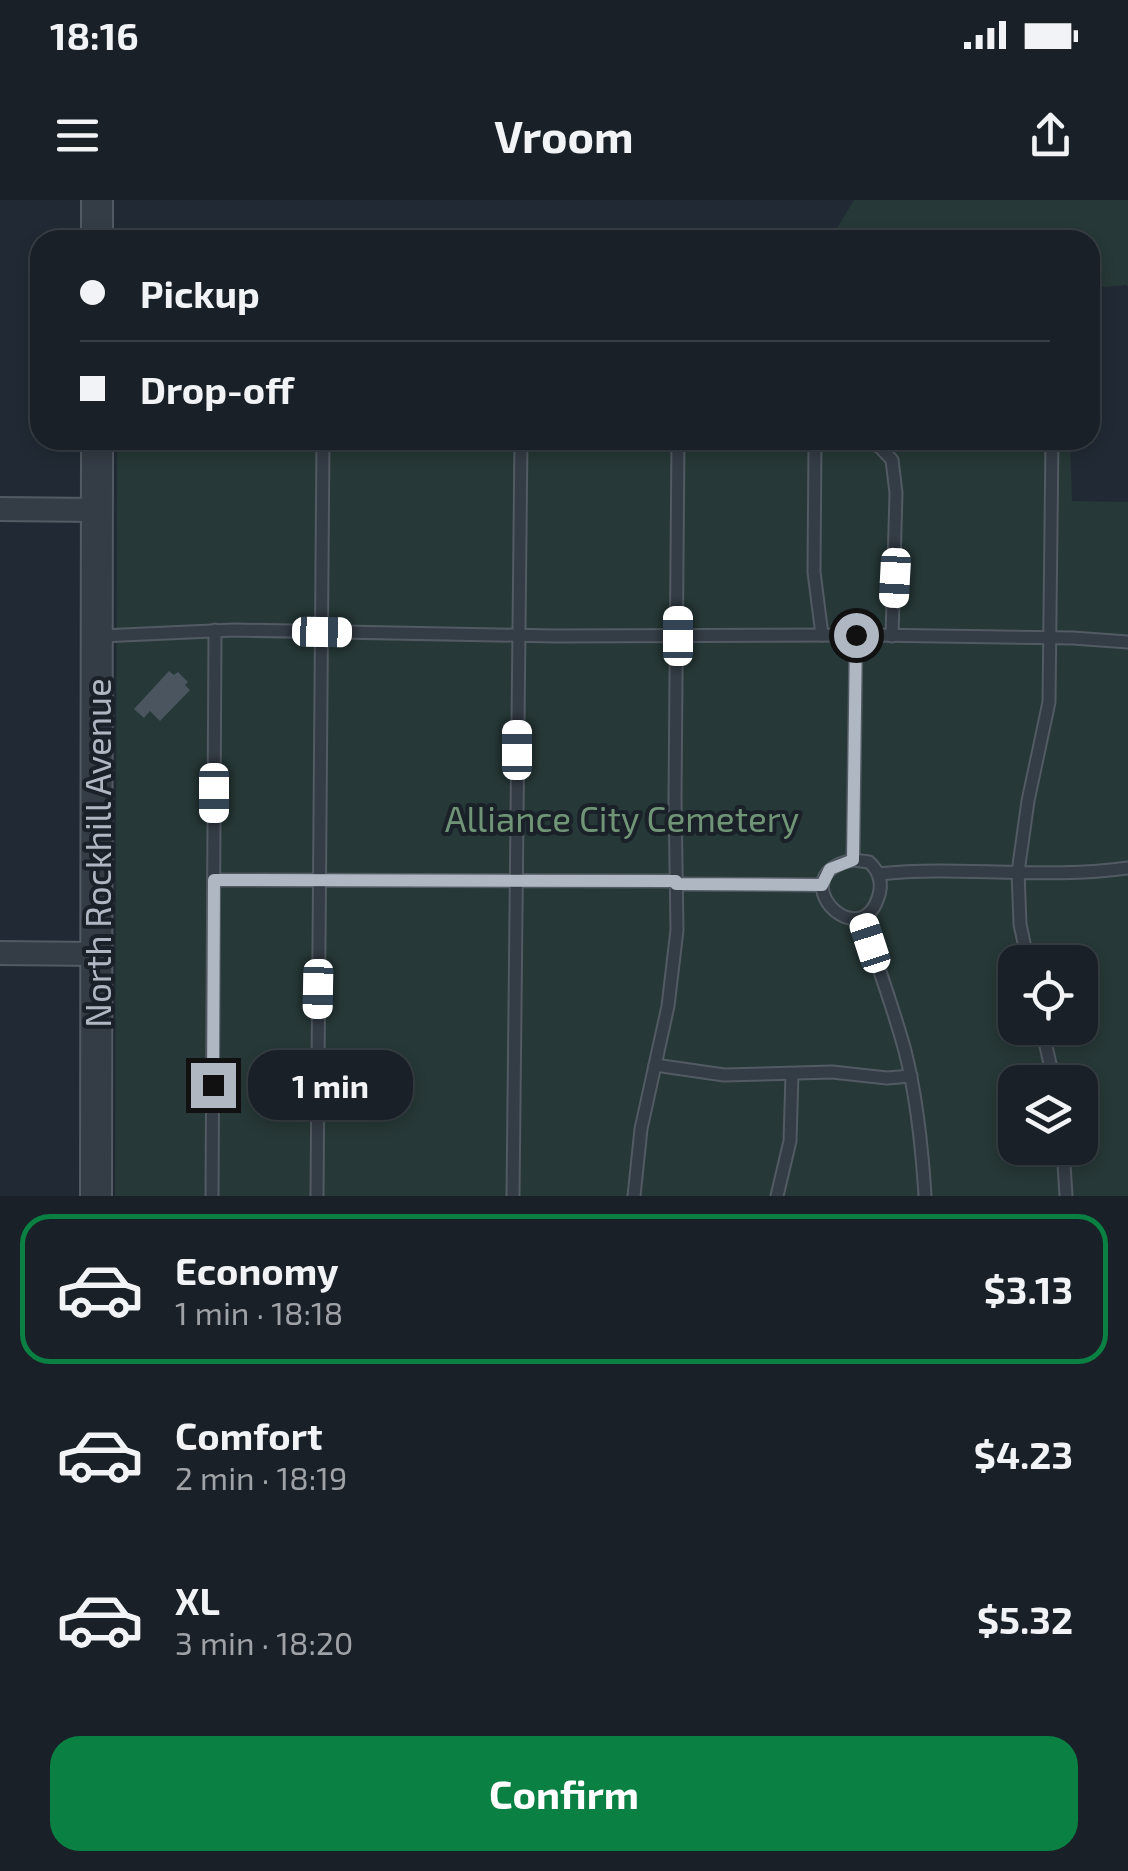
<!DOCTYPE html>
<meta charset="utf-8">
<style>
:root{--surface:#192027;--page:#22282f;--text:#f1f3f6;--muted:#9fa3a7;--line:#373e44;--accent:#0b8043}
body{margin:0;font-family:"Exo 2",sans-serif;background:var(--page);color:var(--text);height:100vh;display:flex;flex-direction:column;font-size:38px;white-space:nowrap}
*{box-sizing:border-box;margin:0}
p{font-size:32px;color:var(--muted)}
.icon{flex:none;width:55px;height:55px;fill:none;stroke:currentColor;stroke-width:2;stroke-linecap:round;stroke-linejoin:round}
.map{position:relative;height:996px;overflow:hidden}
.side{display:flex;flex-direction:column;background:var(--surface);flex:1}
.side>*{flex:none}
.guide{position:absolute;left:30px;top:30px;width:1070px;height:220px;border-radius:30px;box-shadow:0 5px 15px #0003,0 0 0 2px var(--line);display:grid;align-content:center;height:220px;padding:0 50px;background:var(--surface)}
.fabs{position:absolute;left:998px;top:745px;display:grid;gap:20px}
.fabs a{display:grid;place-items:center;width:100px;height:100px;border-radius:20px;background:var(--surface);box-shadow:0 5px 15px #0003,0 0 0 2px var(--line);font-size:50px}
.end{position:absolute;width:45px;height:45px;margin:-22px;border:12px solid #afb7c2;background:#111;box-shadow:0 0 0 5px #111}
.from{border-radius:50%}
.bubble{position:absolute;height:70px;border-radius:30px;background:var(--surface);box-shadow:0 5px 15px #0003,0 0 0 2px var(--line);font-size:32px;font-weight:700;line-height:70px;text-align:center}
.car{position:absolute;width:30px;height:60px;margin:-30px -15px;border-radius:12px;box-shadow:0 0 8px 2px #0007;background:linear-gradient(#fff 24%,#345 0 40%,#fff 0 76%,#345 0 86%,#fff 0)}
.guide b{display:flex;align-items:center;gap:35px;height:95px;font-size:38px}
.guide b+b{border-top:2px solid var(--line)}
.guide i{width:25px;height:25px;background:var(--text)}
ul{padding:18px 0 0;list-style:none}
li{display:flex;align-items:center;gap:30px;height:150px;margin:0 20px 15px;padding:0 30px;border:5px solid transparent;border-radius:30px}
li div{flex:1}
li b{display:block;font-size:38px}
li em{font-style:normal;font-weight:700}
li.current{border-color:var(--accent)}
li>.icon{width:90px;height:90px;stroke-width:1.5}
.primary-button{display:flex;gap:20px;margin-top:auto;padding:20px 50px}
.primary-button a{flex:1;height:115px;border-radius:30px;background:var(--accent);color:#fff;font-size:40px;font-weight:700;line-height:115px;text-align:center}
.status{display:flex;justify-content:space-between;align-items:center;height:70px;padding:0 50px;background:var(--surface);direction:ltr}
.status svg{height:28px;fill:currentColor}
header{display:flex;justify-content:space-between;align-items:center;height:130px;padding:0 50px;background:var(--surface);font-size:45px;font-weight:700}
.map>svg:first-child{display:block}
</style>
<div class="status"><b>18:16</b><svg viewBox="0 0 49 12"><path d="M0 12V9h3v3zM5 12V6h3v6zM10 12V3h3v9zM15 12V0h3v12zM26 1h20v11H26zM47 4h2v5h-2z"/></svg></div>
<header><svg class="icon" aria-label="menu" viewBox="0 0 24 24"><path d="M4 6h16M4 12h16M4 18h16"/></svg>Vroom<svg class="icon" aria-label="share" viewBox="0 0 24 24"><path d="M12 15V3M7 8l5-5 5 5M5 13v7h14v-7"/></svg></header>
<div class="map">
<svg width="1128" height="996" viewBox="0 0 1128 996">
<rect width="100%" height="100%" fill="#212a34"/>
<!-- green -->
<g fill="#263837" fill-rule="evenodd">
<polygon points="854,0 1128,0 1128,87 1126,85 1090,88 1090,40 830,40"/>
<path d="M117,240H1070L1072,301L1128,302V996H115ZM1015,762H1080V828H1015ZM1015,882H1080V948H1015Z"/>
</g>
<!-- building -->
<polygon fill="#4a5560" points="169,471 174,475 178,472 188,482 185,485 190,490 160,521 150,511 144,518 134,509"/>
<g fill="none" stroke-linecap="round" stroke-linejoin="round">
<!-- service casing -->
<g stroke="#525a63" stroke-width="15">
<g id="service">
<polyline points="815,240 814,372 822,435"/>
<polyline points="815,241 863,241 879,246 892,260 896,293 892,436"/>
<polyline points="101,436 234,430 555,436 873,435 1073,438 1128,442"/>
<polyline points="853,660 856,435"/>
<path d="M853,660L869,662C880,672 883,684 878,698C858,756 780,675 853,660Z"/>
<path d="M879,674C962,665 1046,680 1128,668"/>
<polyline points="214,680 676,681"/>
<polyline points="677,684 822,685"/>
<path d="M862,718C876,762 893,806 905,851C917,898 922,947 925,996"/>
<polyline points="1028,762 1020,724 1018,672 1028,601 1049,502 1052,240"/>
<polyline points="1042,828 1054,882"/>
<polyline points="655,865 724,875 832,872 887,878 911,876"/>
<polyline points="1063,948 1066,996"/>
<polyline points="212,996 215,430"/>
<polyline points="317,996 323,240"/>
<polyline points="513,996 521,240"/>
<polyline points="634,996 641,929 668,806 677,730 675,598 678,240"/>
<polyline points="777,996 790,941 792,874"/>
</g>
</g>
<!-- minor casing -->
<g stroke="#525a63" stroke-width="26">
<g id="minor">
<polyline points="0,309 96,310"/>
<polyline points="0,753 97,754"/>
</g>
</g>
<!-- tertiary casing -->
<g stroke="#525a63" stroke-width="34">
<g id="tertiary">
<polyline points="97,40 97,0"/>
<polyline points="96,996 97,240"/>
</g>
</g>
<!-- service -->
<use href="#service" stroke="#343c45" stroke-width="11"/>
<!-- minor -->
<use href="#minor" stroke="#343c45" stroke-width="22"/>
<!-- tertiary -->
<use href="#tertiary" stroke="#343c45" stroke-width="30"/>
</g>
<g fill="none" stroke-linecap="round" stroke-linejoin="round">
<!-- route -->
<polyline stroke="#afb7c2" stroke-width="12" points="213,885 214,680 676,681 676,684 822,685 830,669 853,660 856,435"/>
</g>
<g text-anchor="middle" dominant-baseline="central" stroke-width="8" stroke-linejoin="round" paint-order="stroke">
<!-- park labels -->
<g font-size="35" fill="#709576" stroke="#1a2129">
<text x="622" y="618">Alliance City Cemetery</text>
</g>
<!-- street labels -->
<g font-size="35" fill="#afb7c2" stroke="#1a2129">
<text transform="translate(97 653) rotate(-90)">North Rockhill Avenue</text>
</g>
</g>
</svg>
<div class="fabs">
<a><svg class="icon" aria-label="locate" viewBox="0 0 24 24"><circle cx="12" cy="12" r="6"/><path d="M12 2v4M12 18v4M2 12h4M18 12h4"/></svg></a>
<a><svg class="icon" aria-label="layers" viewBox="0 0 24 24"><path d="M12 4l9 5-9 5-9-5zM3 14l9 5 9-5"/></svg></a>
</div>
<i class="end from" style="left:856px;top:435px"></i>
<i class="end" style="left:213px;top:885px"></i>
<div class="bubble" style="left:248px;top:850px;width:165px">1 min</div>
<i class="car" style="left:895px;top:378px;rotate:183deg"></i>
<i class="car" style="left:322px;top:432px;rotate:91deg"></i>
<i class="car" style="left:678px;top:436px;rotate:0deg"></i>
<i class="car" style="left:517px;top:550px;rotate:0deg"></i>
<i class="car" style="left:214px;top:593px;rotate:180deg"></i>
<i class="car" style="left:870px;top:743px;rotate:342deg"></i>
<i class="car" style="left:318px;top:789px;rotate:181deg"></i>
<div class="guide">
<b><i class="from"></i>Pickup</b>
<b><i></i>Drop-off</b>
</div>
</div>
<section class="side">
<ul>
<li class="current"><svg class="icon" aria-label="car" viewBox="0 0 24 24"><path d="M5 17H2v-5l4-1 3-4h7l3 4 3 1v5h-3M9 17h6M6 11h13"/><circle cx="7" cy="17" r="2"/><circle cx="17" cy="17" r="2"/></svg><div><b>Economy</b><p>1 min · 18:18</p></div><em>$3.13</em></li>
<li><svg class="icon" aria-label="car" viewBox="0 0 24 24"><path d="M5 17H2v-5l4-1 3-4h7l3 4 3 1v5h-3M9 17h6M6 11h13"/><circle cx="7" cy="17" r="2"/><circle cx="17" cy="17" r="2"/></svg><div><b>Comfort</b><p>2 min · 18:19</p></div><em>$4.23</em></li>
<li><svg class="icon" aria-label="car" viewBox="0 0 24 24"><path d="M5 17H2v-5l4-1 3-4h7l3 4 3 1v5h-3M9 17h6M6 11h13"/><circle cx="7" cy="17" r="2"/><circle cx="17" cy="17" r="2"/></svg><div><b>XL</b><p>3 min · 18:20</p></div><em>$5.32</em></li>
</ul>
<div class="primary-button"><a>Confirm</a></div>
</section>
